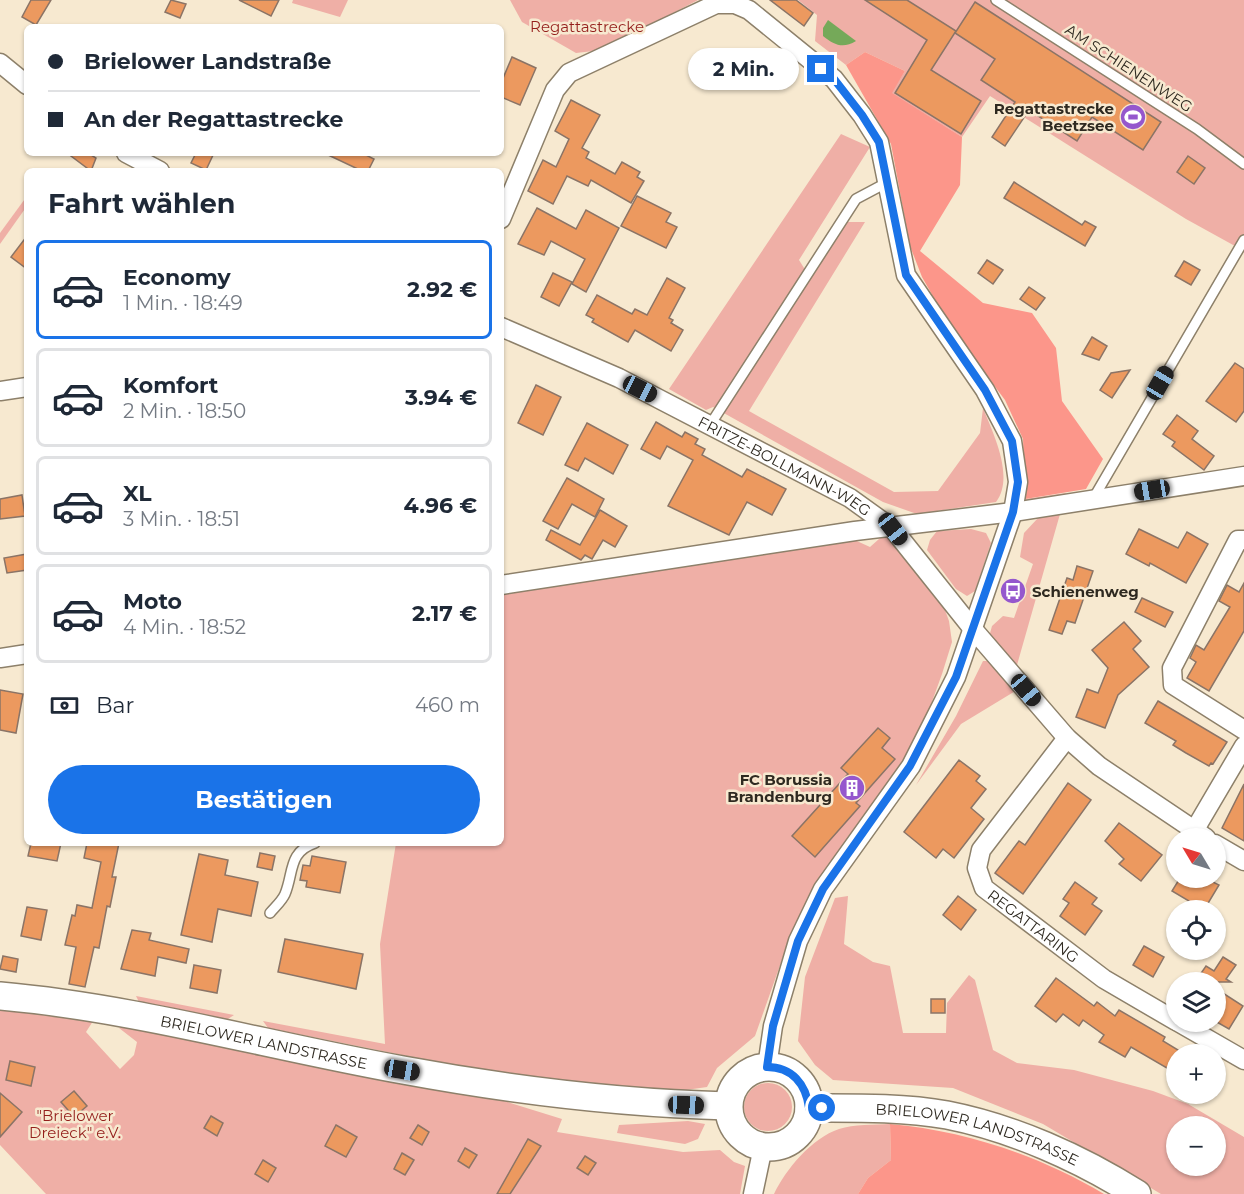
<!DOCTYPE html>
<html lang="de">
<meta charset="utf-8">
<style>
:root{--surface:#fff;--page:#f6f6f7;--text:#1f2937;--muted:#747a83;--line:#e0e1e3;--accent:#1a73e8}
body{margin:0;font-family:Montserrat,sans-serif;background:var(--page);color:var(--text);height:100vh;display:flex;flex-direction:column;font-size:22px;white-space:nowrap}
*{box-sizing:border-box;margin:0}
p{font-size:20px;color:var(--muted)}
.icon{flex:none;width:33px;height:33px;fill:none;stroke:currentColor;stroke-width:2;stroke-linecap:round;stroke-linejoin:round}
.map{position:relative;flex:1;overflow:hidden}
.drawer{position:absolute;left:24px;top:168px;width:480px;height:678px;display:flex;flex-direction:column;background:var(--surface);border-radius:9px;box-shadow:0 2px 4px #0004}
.drawer>*{flex:none}
.top-card{position:absolute;left:24px;top:24px;width:480px;height:132px;border-radius:9px;box-shadow:0 2px 4px #0004;display:grid;align-content:center;height:132px;padding:0 24px;background:var(--surface)}
.needle{width:39px;rotate:308deg}
.controls{position:absolute;left:1166px;top:828px;display:grid;gap:12px}
.controls a{display:grid;place-items:center;width:60px;height:60px;border-radius:50%;background:var(--surface);box-shadow:0 2px 4px #0004;font-size:30px}
.end{position:absolute;width:27px;height:27px;margin:-14px;border:8px solid #1a73e8;background:#fff;box-shadow:0 0 0 3px #fff}
.from{border-radius:50%}
.bubble{position:absolute;height:42px;border-radius:21px;background:var(--surface);box-shadow:0 2px 4px #0004;font-size:20px;font-weight:700;line-height:42px;text-align:center}
.car{position:absolute;width:18px;height:36px;margin:-18px -9px;border-radius:8px;box-shadow:0 0 4px 2px #0007;background:linear-gradient(#222 24%,#8ab4d8 0 40%,#222 0 76%,#8ab4d8 0 86%,#222 0)}
.top-card b{display:flex;align-items:center;gap:21px;height:57px;font-size:22px}
.top-card b+b{border-top:2px solid var(--line)}
.top-card i{width:15px;height:15px;background:var(--text)}
ul{padding:0;list-style:none}
li{display:flex;align-items:center;gap:18px;height:99px;margin:0 12px 9px;padding:0 12px;border:3px solid var(--line);border-radius:9px}
li div{flex:1}
li b{display:block;font-size:22px}
li em{font-style:normal;font-weight:700}
li.on{border-color:var(--accent)}
li>.icon{width:54px;height:54px;stroke-width:1.5}
h2{padding:0 24px;font-size:27px;line-height:72px}
.pay{display:flex;align-items:center;gap:15px;height:66px;padding:0 24px;font-size:22px}
.pay p{margin-inline-start:auto}
.primary-button{display:flex;gap:12px;margin-top:auto;padding:12px 24px}
.primary-button a{flex:1;height:69px;border-radius:36px;background:var(--accent);color:#fff;font-size:24px;font-weight:700;line-height:69px;text-align:center}
.map>svg:first-child{display:block}
</style>
<div class="map">
<svg width="1244" height="1194" viewBox="0 0 1244 1194">
<rect width="100%" height="100%" fill="#f7e9d0"/>
<!-- green -->
<g fill="#efafa6" fill-rule="evenodd">
<polygon points="293,0 348,0 340,17 292,3"/>
<polygon points="510,0 698,0 602,50 576,53 522,22"/>
<polygon points="798,0 1244,0 1244,251 1186,219 990,96 962,137 891,93 905,71 865,52 846,65 815,41 817,15"/>
<path d="M841,134L870,147L799,260L804,268L814,274L847,222H865L749,411L894,492L938,491L980,433L983,408C993,433 1015,477 996,502L917,514L883,502L713,407L706,410L669,389Z"/>
<polygon points="27,196 27,206 0,244 0,233"/>
<polygon points="1066,493 1017,665 989,637 992,626 1003,616 1014,618 1033,564 1020,557 1024,533 1038,518 1025,499"/>
<polygon points="971,529 986,533 991,543 975,591 967,596 956,589 927,550 930,540 937,531"/>
<polygon points="888,531 941,599 949,621 952,642 942,674 926,718 906,759 789,940 755,1036 717,1068 707,1087 658,1094 556,1086 268,1028 263,1021 385,1044 380,944 396,843 501,843 501,594 848,537 870,547"/>
<polygon points="983,661 996,661 1017,690 961,724 916,785 956,716"/>
<path d="M848,896L844,944L873,962L890,966L903,1033H946L947,1003L969,975L975,980L993,1050L1017,1063L1074,1070L1153,1091L1188,1104L1244,1137V1194H1161L1043,1124L953,1088L833,1080L815,1065L798,1041L805,977L835,898ZM1176,1126H1215V1166H1176Z"/>
<polygon points="136,996 234,1015 225,1021 140,1004"/>
<polygon points="0,1003 95,1018 86,1032 120,1069 134,1055 137,1042 119,1028 129,1026 498,1099 562,1119 557,1132 683,1152 720,1150 734,1162 745,1166 740,1194 46,1194 0,1145"/>
<circle cx="768" cy="1107" r="24"/>
<polygon points="688,1121 705,1124 698,1139 685,1144 617,1133 619,1125"/>
<path d="M890,1124L891,1160L868,1178L858,1194H774C786,1169 812,1138 839,1129C854,1124 874,1125 890,1124Z"/>
</g>
<!-- forest -->
<g fill="#fc968a">
<polygon points="865,52 905,71 892,93 962,137 960,185 920,251 983,303 1032,313 1056,348 1062,401 1103,459 1086,489 1025,499 1023,439 1005,400 951,328 922,277 910,246 891,144 846,65"/>
<path d="M890,1124C966,1131 1038,1155 1104,1194H858L868,1178L891,1160Z"/>
</g>
<!-- water -->
<path fill="#75a959" d="M828,20L856,41C843,49 834,45 823,36V28Z"/>
<!-- building -->
<g fill="#ec995f" stroke="#8b7466" stroke-width="1.5">
<polygon points="31,0 51,0 36,25 22,17"/>
<polygon points="171,0 186,4 180,18 165,12"/>
<polygon points="239,0 279,0 271,16"/>
<polygon points="770,0 796,0 813,13 804,26"/>
<polygon points="865,0 907,0 956,31 931,70 981,101 961,134 895,93 927,40"/>
<polygon points="975,2 1161,122 1143,150 1092,117 1077,141 1029,110 1005,146 992,137 1015,102 981,80 995,59 955,33"/>
<polygon points="512,57 536,68 520,105 501,97 501,83"/>
<polygon points="571,100 600,115 582,148 589,152 586,158 615,174 622,162 640,172 637,177 644,181 631,203 591,180 588,186 567,176 553,204 528,191 543,160 556,167 569,139 555,131"/>
<polygon points="67,153 88,153 96,158 91,171"/>
<polygon points="196,153 214,153 206,170 191,163"/>
<polygon points="324,153 362,153 374,159 368,171 362,171"/>
<polygon points="1188,156 1205,168 1194,184 1177,172"/>
<polygon points="1014,182 1082,225 1085,221 1096,227 1085,246 1004,198"/>
<polygon points="637,196 671,213 666,222 677,227 666,248 621,226"/>
<polygon points="537,208 576,229 586,210 619,228 586,292 572,284 585,259 551,241 544,255 518,244"/>
<polygon points="27,236 27,269 11,257"/>
<polygon points="987,260 1003,270 993,284 978,273"/>
<polygon points="1184,261 1200,270 1191,285 1175,276"/>
<polygon points="553,273 572,282 559,306 541,297"/>
<polygon points="667,278 685,288 669,318 673,320 671,323 683,330 671,351 635,330 628,342 592,322 594,319 586,315 597,295 632,314 635,309 647,315"/>
<polygon points="1029,287 1045,298 1036,310 1020,299"/>
<polygon points="1092,337 1107,346 1099,360 1082,354"/>
<polygon points="1235,363 1244,369 1244,411 1236,422 1206,401"/>
<polygon points="1130,370 1112,398 1100,390 1111,373"/>
<polygon points="536,385 561,397 543,435 518,423"/>
<polygon points="1177,415 1198,431 1192,439 1214,456 1204,470 1172,446 1175,442 1163,434"/>
<polygon points="656,422 682,437 685,432 698,439 695,444 705,449 702,455 742,477 747,469 786,489 772,515 747,502 729,535 668,506 693,460 667,446 660,459 641,449"/>
<polygon points="587,423 628,445 613,474 585,458 578,471 565,465"/>
<polygon points="567,478 604,499 595,517 572,504 558,529 543,521"/>
<polygon points="22,495 25,516 0,519 0,499"/>
<polygon points="600,510 627,526 615,547 603,540 592,559 585,555 581,560 546,540 551,530 580,545"/>
<polygon points="1139,529 1178,548 1187,532 1208,544 1186,583 1150,563 1149,566 1126,554"/>
<polygon points="27,554 27,570 7,573 4,558"/>
<polygon points="1077,566 1093,571 1075,623 1067,621 1062,634 1049,630 1067,578 1073,580"/>
<polygon points="1244,583 1244,631 1209,691 1187,678 1196,662 1190,658 1196,645 1204,650 1230,607 1219,601 1227,585 1239,592"/>
<polygon points="1142,598 1173,612 1165,627 1135,612"/>
<polygon points="1124,622 1141,641 1133,649 1149,667 1118,695 1105,728 1076,717 1087,689 1098,693 1108,668 1092,650"/>
<polygon points="0,690 23,694 16,733 0,730"/>
<polygon points="1158,701 1227,742 1213,764 1211,763 1209,766 1186,753 1173,745 1176,741 1145,723"/>
<polygon points="878,728 890,738 882,748 895,759 856,803 860,806 815,857 792,836 848,774 841,768"/>
<polygon points="959,760 980,776 976,781 986,789 971,808 984,819 954,858 943,849 936,858 904,832"/>
<polygon points="1068,783 1091,800 1023,894 995,873 1019,841 1025,845"/>
<polygon points="1244,784 1244,841 1222,828"/>
<polygon points="1119,823 1162,855 1141,881 1119,864 1124,859 1105,841"/>
<polygon points="31,843 61,843 57,861 28,856"/>
<polygon points="87,843 119,843 112,877 116,877 110,907 107,906 99,948 94,947 85,987 69,984 76,947 65,945 72,915 75,916 77,905 92,908 101,862 84,858"/>
<polygon points="260,853 275,856 272,870 257,867"/>
<polygon points="199,854 228,860 225,875 258,882 251,916 218,909 212,942 181,935"/>
<polygon points="312,856 346,862 340,893 306,887 307,881 300,880 303,865 310,866"/>
<polygon points="1180,878 1205,878 1219,885 1204,910 1172,891"/>
<polygon points="1075,882 1097,898 1092,904 1102,911 1085,935 1060,916 1069,903 1063,899"/>
<polygon points="958,896 976,910 961,930 943,915"/>
<polygon points="27,907 47,910 41,940 21,936"/>
<polygon points="132,930 151,933 149,940 189,949 186,963 158,957 155,976 121,969"/>
<polygon points="285,939 363,954 356,989 278,972"/>
<polygon points="1144,946 1164,957 1153,977 1133,965"/>
<polygon points="3,956 18,959 16,972 0,969"/>
<polygon points="1223,957 1236,965 1226,979 1231,982 1195,982 1206,966 1214,971"/>
<polygon points="194,965 221,970 217,993 190,988"/>
<polygon points="1056,978 1094,1006 1097,1002 1115,1016 1119,1010 1165,1037 1163,1041 1183,1053 1176,1054 1176,1064 1172,1071 1131,1047 1125,1057 1099,1042 1104,1035 1083,1020 1079,1026 1063,1014 1056,1022 1035,1006"/>
<polygon points="1215,988 1243,1006 1229,1029 1215,1021"/>
<rect x="931" y="999" width="14" height="14"/>
<polygon points="10,1061 35,1067 31,1086 6,1080"/>
<polygon points="74,1091 87,1106 74,1117 61,1102"/>
<polygon points="0,1093 22,1112 0,1137"/>
<polygon points="211,1116 223,1123 217,1136 204,1128"/>
<polygon points="336,1125 357,1137 346,1157 325,1146"/>
<polygon points="418,1125 429,1132 422,1145 410,1138"/>
<polygon points="528,1139 541,1146 510,1194 497,1194"/>
<polygon points="465,1148 477,1155 469,1168 458,1161"/>
<polygon points="402,1153 414,1160 405,1175 394,1169"/>
<polygon points="585,1156 596,1163 588,1175 577,1168"/>
<polygon points="263,1160 276,1168 268,1182 255,1174"/>
</g>
<g fill="none" stroke-linecap="round" stroke-linejoin="round">
<!-- lane casing -->
<g stroke="#8d806a" stroke-width="12">
<g id="lane">
<polyline points="996,0 1197,129 1244,164"/>
<polyline points="710,425 856,199 888,182"/>
<polyline points="1093,499 1244,240"/>
<path d="M270,913C275,907 282,901 285,894C294,872 288,852 315,843"/>
</g>
</g>
<!-- street casing -->
<g stroke="#8d806a" stroke-width="21">
<g id="street">
<polyline points="0,63 27,85"/>
<polyline points="126,153 160,171"/>
<polyline points="501,219 555,90 569,73 716,4 735,4 749,10 834,79 862,115 879,142 906,275 985,390 1012,441 1018,482 1013,512 956,677 911,766 823,889 798,941 773,1026 767,1067"/>
<path id="s1" d="M501,327L619,378L661,400L850,498L893,529L972,628L1067,738L1099,766L1206,838"/>
<polyline points="0,391 27,387"/>
<polyline points="1244,540 1238,540 1172,668 1173,685 1244,730"/>
<polyline points="501,585 855,531 1013,512 1244,476"/>
<polyline points="0,658 27,654"/>
<path id="s2" d="M1067,738L981,850L977,868L984,888L1104,979L1176,1021"/>
<polyline points="1194,831 1244,746"/>
<polyline points="1215,844 1244,861"/>
<polyline points="1178,1022 1244,1060"/>
<polyline points="753,1194 763,1147"/>
</g>
</g>
<!-- secondary casing -->
<g stroke="#8d806a" stroke-width="30">
<g id="secondary">
<path id="s3" d="M0,996C136,1008 269,1046 403,1070C511,1090 618,1103 728,1106"/>
<circle cx="769" cy="1107" r="40"/>
<path id="s4" d="M809,1108C854,1108 902,1107 947,1115C1013,1128 1080,1158 1137,1194"/>
</g>
</g>
<!-- lane -->
<use href="#lane" stroke="#fff" stroke-width="9"/>
<!-- street -->
<use href="#street" stroke="#fff" stroke-width="18"/>
<!-- secondary -->
<use href="#secondary" stroke="#fff" stroke-width="27"/>
</g>
<g fill="none" stroke-linecap="round" stroke-linejoin="round">
<!-- route -->
<path stroke="#1a73e8" stroke-width="8" d="M821,69L834,79L862,115L879,142L906,275L985,390L1012,441L1018,482L1013,512L956,677L910,766L823,889L798,941L773,1026L767,1067C792,1067 806,1084 809,1108H822"/>
</g>
<!-- icons -->
<defs>
<g id="stadium-disc" transform="scale(1.35)"><circle r="9.5" fill="#9557cd" stroke="#f7e9d0"/><path d="M0-5a6.5 5 0 1 0 0 10a6.5 5 0 1 0 0-10ZM-3.5-1.8h7v3.6h-7Z" fill="#fff"/></g>
<g id="bus-disc" transform="scale(1.35)"><circle r="9.5" fill="#9557cd" stroke="#f7e9d0"/><path d="M-5-6H5V4H4V6H2V4H-2V6H-4V4H-5ZM-3.5-4V0h7V-4ZM-3.5 1.2v1.5H-2V1.2ZM2 1.2v1.5H3.5V1.2Z" fill="#fff"/></g>
<g id="building-disc" transform="scale(1.35)"><circle r="9.5" fill="#9557cd" stroke="#f7e9d0"/><path d="M-4-6H4V6H1V3H-1V6H-4ZM-2.5-4.3h1.7v1.8h-1.7ZM.8-4.3h1.7v1.8H.8ZM-2.5-1h1.7V.8h-1.7ZM.8-1h1.7V.8H.8Z" fill="#fff"/></g>
</defs>
<g fill-rule="evenodd">
<use href="#stadium-disc" x="1133" y="117"/>
<use href="#bus-disc" x="1013" y="591"/>
<use href="#building-disc" x="852" y="788"/>
</g>
<g text-anchor="middle" dominant-baseline="central" stroke-width="5" stroke-linejoin="round" paint-order="stroke">
<!-- park labels -->
<g font-size="15" fill="#941e1b" stroke="#f7e9d0">
<text x="587" y="26">Regattastrecke</text>
<text x="75" y="1115">"Brielower<tspan x="75" dy="17">Dreieck" e.V.</tspan></text>
</g>
<!-- street labels -->
<g font-size="15" fill="#2e2920" stroke="#f7e9d0">
<text transform="translate(1129 68) rotate(33)">AM SCHIENENWEG</text>
<text stroke="none"><textPath href="#s1" startOffset="316">FRITZE-BOLLMANN-WEG</textPath></text>
<text stroke="none"><textPath href="#s2" startOffset="243">REGATTARING</textPath></text>
<text stroke="none"><textPath href="#s3" startOffset="268">BRIELOWER LANDSTRASSE</textPath></text>
<text stroke="none"><textPath href="#s4" startOffset="172">BRIELOWER LANDSTRASSE</textPath></text>
</g>
<!-- poi labels -->
<g font-size="15" font-weight="bold" fill="#2e2920" stroke="#f7e9d0" text-anchor="end">
<text x="1114" y="108">Regattastrecke<tspan x="1114" dy="17">Beetzsee</tspan></text>
<text x="1032" y="591" text-anchor="start">Schienenweg</text>
<text x="832" y="779">FC Borussia<tspan x="832" dy="17">Brandenburg</tspan></text>
</g>
</g>
</svg>
<div class="controls">
<a><svg class="needle" viewBox="-14 -14 28 28"><path d="M0-13l5 13h-10z" fill="#e53935"/><path d="M0 13l5-13h-10z" fill="#747a83"/></svg></a>
<a><svg class="icon" aria-label="locate" viewBox="0 0 24 24"><circle cx="12" cy="12" r="6"/><path d="M12 2v4M12 18v4M2 12h4M18 12h4"/></svg></a>
<a><svg class="icon" aria-label="layers" viewBox="0 0 24 24"><path d="M12 4l9 5-9 5-9-5zM3 14l9 5 9-5"/></svg></a>
<a>+</a>
<a>−</a>
</div>
<i class="end from" style="left:822px;top:1108px"></i>
<i class="end" style="left:821px;top:69px"></i>
<div class="bubble" style="left:688px;top:48px;width:111px">2 Min.</div>
<i class="car" style="left:1160px;top:383px;rotate:30deg"></i>
<i class="car" style="left:640px;top:389px;rotate:117deg"></i>
<i class="car" style="left:1152px;top:490px;rotate:261deg"></i>
<i class="car" style="left:893px;top:529px;rotate:142deg"></i>
<i class="car" style="left:1026px;top:690px;rotate:140deg"></i>
<i class="car" style="left:402px;top:1070px;rotate:100deg"></i>
<i class="car" style="left:686px;top:1105px;rotate:92deg"></i>
<div class="top-card">
<b><i class="from"></i>Brielower Landstraße</b>
<b><i></i>An der Regattastrecke</b>
</div>
<section class="drawer">
<h2>Fahrt wählen</h2>
<ul>
<li class="on"><svg class="icon" aria-label="car" viewBox="0 0 24 24"><path d="M5 17H2v-5l4-1 3-4h7l3 4 3 1v5h-3M9 17h6M6 11h13"/><circle cx="7" cy="17" r="2"/><circle cx="17" cy="17" r="2"/></svg><div><b>Economy</b><p>1 Min. · 18:49</p></div><em>2.92 €</em></li>
<li><svg class="icon" aria-label="car" viewBox="0 0 24 24"><path d="M5 17H2v-5l4-1 3-4h7l3 4 3 1v5h-3M9 17h6M6 11h13"/><circle cx="7" cy="17" r="2"/><circle cx="17" cy="17" r="2"/></svg><div><b>Komfort</b><p>2 Min. · 18:50</p></div><em>3.94 €</em></li>
<li><svg class="icon" aria-label="car" viewBox="0 0 24 24"><path d="M5 17H2v-5l4-1 3-4h7l3 4 3 1v5h-3M9 17h6M6 11h13"/><circle cx="7" cy="17" r="2"/><circle cx="17" cy="17" r="2"/></svg><div><b>XL</b><p>3 Min. · 18:51</p></div><em>4.96 €</em></li>
<li><svg class="icon" aria-label="car" viewBox="0 0 24 24"><path d="M5 17H2v-5l4-1 3-4h7l3 4 3 1v5h-3M9 17h6M6 11h13"/><circle cx="7" cy="17" r="2"/><circle cx="17" cy="17" r="2"/></svg><div><b>Moto</b><p>4 Min. · 18:52</p></div><em>2.17 €</em></li>
</ul>
<div class="pay"><svg class="icon" aria-label="cash" viewBox="0 0 24 24"><path d="M3 7h18v10H3z"/><circle cx="12" cy="12" r="2"/></svg>Bar<p>460 m</p></div>
<div class="primary-button"><a>Bestätigen</a></div>
</section>
</div>
